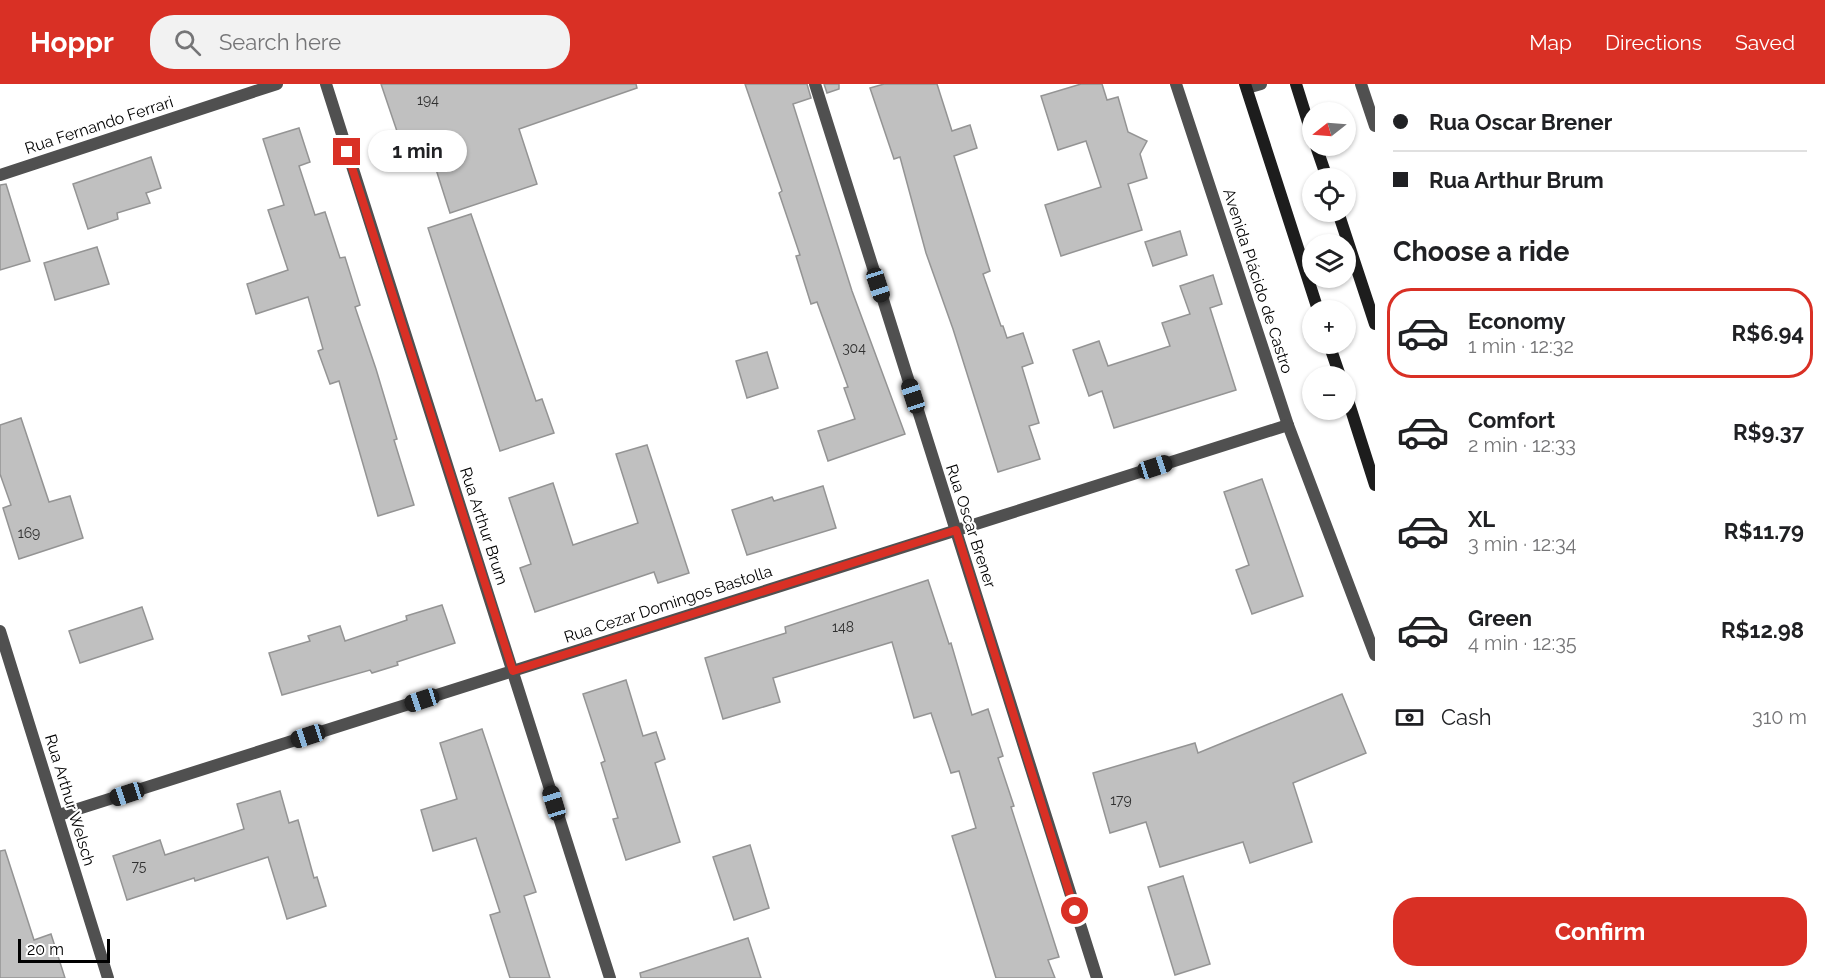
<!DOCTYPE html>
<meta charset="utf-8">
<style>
:root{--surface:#fff;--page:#f2f2f2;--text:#202124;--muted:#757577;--line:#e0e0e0;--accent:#d93025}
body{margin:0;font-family:Raleway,sans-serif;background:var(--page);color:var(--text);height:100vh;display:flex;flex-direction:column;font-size:22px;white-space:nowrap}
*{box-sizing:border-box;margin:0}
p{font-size:20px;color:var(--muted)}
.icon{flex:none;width:33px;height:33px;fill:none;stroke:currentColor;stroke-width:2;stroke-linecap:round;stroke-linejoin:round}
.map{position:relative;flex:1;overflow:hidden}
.side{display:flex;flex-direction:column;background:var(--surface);width:450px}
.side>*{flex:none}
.guide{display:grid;align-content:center;height:132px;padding:0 18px;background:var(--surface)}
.needle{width:39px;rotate:253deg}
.controls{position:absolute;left:1302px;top:18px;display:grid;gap:12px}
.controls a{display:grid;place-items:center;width:54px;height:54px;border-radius:50%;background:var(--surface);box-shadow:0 2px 4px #0004;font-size:30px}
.scale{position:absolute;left:18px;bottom:15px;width:92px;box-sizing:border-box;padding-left:6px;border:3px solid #000;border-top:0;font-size:16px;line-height:21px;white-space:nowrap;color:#000;-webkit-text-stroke:4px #fff;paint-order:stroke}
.end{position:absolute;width:27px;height:27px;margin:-14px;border:8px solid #d93025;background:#fff;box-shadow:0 0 0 3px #fff}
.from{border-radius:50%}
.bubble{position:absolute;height:42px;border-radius:21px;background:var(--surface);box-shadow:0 2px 4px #0004;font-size:20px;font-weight:700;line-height:42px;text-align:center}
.car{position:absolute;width:18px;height:36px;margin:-18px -9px;border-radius:8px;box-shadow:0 0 4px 2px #0007;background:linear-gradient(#222 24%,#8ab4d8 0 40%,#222 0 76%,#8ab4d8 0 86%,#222 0)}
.guide b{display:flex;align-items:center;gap:21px;height:57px;font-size:22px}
.guide b+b{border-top:2px solid var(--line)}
.guide i{width:15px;height:15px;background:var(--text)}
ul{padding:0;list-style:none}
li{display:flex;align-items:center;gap:18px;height:90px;margin:0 12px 9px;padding:0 6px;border:3px solid transparent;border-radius:24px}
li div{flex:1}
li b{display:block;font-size:22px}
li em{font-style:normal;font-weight:700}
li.on{border-color:var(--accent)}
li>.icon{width:54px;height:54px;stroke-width:1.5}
h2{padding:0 18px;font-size:27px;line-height:72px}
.pay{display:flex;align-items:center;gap:15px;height:66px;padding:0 18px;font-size:22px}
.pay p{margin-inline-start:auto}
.button{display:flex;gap:12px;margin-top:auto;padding:12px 18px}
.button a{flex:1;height:69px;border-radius:24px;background:var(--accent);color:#fff;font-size:24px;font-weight:700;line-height:69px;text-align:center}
header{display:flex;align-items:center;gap:36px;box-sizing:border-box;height:84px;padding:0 30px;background:var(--accent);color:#fff}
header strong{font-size:28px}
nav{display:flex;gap:33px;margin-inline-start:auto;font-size:21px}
.search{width:420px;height:54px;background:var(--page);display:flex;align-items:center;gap:15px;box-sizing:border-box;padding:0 21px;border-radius:24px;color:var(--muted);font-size:22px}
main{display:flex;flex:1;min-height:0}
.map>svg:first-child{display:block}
</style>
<header>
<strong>Hoppr</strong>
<div class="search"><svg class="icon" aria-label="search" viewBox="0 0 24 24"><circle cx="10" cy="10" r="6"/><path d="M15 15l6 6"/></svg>Search here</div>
<nav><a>Map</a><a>Directions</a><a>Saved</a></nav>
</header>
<main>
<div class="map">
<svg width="1375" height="894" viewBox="0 0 1375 894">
<rect width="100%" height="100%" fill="#fff"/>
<!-- building -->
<g fill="#c0c0c0" stroke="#949494" stroke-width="1.5">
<polygon points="381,0 636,0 637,4 519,45 537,100 450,129 425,51 401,59"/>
<polygon points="745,0 807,0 811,14 793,20 852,207 905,350 828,377 818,347 855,335 844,304 848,303 817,218 811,220 796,172 800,171 779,109 782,107"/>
<polygon points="824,0 839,0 839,5 827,9"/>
<polygon points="884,0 937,0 952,47 970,41 977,64 954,72 990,187 983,190 1001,242 1003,242 1007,254 1023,249 1033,279 1022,283 1039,339 1029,342 1040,375 998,388 953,245 926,169 900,73 894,75 870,4"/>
<polygon points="1081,0 1102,0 1107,16 1118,13 1128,48 1147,57 1140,70 1147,94 1128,100 1142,146 1061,172 1045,121 1101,103 1086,57 1058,66 1041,12"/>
<polygon points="299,44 310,78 299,82 315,131 325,128 340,174 345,173 360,221 355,223 376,285 397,355 394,356 414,421 378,432 339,297 330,300 318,267 323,265 308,213 256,230 247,200 288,186 268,126 284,121 263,55"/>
<polygon points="151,73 161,104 146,109 150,119 117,129 118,135 88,145 73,100"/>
<polygon points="6,100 30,177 0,186 0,101"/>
<polygon points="471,130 536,317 542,315 554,349 500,367 428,144"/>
<polygon points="1180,147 1187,171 1153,182 1145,158"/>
<polygon points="97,163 109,200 55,216 44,179"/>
<polygon points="1213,191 1222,220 1210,224 1236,306 1114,344 1102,307 1089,312 1073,266 1099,257 1108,282 1170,262 1162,239 1190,230 1180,202"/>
<polygon points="767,268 778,304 747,314 736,277"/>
<polygon points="21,334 49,418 70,412 83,454 19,475 3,424 11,421 0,390 0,341"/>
<polygon points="647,361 689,489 658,499 654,488 535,528 520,484 531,480 509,414 553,399 573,461 638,439 616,370"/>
<polygon points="1262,395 1303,512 1252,530 1236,486 1249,481 1224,408"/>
<polygon points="823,402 836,444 747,471 732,426 772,413 774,417"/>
<polygon points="928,496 949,560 951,559 972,631 988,625 1003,672 998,674 1014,722 1011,723 1059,873 1048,876 1055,894 996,894 952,752 976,744 959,687 951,689 931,629 914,634 892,558 773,594 780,618 723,635 705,574 786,549 785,543"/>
<polygon points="442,521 455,559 397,578 398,581 372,589 370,586 282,611 269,569 310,557 308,552 340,542 345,557 407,536 406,532"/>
<polygon points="142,523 153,555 80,579 69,547"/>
<polygon points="626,596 643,652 656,648 665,675 655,679 680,758 626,776 613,735 618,734 601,679 605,677 583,610"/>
<polygon points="1342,610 1366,669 1293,699 1312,758 1250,779 1243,758 1160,783 1146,738 1110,749 1093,689 1195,659 1198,669"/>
<polygon points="482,645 536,808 524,812 550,894 510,894 490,831 500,828 476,754 433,767 421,726 457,715 440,659"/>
<polygon points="280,707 289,739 298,736 314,794 317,793 326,822 287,835 268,773 195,797 194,794 127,816 113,772 160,756 165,771 244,745 237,720"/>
<polygon points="750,761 769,824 734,836 713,773"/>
<polygon points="5,766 34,856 51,850 65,894 0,894 0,767"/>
<polygon points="1183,792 1210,880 1175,891 1148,803"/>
<polygon points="748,854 761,894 641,894 640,889"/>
</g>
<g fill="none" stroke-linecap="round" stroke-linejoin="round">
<!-- minor -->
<g stroke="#505050" stroke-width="12">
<polyline points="326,0 610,894"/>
<polyline points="815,0 1097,894"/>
<polyline points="1176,0 1288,341 1375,571"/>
<polyline points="1361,0 1375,42"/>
<polyline points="1247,4 1261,0"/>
<polyline points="0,91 277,0"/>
<polyline points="59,731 1288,341"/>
</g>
<!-- tertiary -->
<polyline stroke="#505050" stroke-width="12" points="0,547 108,894"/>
<!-- secondary -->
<g stroke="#1d1d1d" stroke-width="12">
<polyline points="1245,0 1318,226"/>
<polyline points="1296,0 1312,51"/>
<polyline points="1316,62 1327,94"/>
<polyline points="1338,128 1375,240"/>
<polyline points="1329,260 1340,292"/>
<polyline points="1346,310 1375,401"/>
</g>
</g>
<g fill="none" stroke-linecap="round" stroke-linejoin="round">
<!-- route -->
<polyline stroke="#d93025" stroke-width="8" points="347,68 513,587 956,446 1075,827"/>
</g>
<g text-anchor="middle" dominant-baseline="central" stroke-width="4.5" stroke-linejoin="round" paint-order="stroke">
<!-- number labels -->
<g font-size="14" fill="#303030">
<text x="428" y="16">194</text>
<text x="854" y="264">304</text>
<text x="29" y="449">169</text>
<text x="843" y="543">148</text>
<text x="1121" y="716">179</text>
<text x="139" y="782">75</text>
</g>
<!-- street labels -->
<g font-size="16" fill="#000" stroke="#fff">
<text transform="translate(99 41) rotate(-18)">Rua Fernando Ferrari</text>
<text transform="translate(1258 197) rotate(72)">Avenida Plácido de Castro</text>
<text transform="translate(484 442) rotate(72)">Rua Arthur Brum</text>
<text transform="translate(971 442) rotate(72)">Rua Oscar Brener</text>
<text transform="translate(668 520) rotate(-18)">Rua Cezar Domingos Bastolla</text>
<text transform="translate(70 716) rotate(73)">Rua Arthur Welsch</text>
</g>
</g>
</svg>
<div class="controls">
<a><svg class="needle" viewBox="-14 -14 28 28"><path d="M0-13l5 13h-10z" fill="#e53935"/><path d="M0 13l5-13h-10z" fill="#757577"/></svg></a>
<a><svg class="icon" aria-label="locate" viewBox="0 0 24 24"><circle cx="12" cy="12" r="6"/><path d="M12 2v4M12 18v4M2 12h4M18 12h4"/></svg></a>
<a><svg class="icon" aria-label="layers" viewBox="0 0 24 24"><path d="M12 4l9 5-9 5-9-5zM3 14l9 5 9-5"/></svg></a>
<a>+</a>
<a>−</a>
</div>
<div class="scale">20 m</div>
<i class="end from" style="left:1075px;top:827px"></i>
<i class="end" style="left:347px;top:68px"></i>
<div class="bubble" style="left:368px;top:46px;width:99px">1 min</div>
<i class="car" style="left:878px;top:201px;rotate:162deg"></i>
<i class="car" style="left:913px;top:312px;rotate:342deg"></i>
<i class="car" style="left:1155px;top:383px;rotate:72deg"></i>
<i class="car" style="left:422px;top:616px;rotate:252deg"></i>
<i class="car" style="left:308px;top:652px;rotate:252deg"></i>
<i class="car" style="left:127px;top:710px;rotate:252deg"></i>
<i class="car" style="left:554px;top:719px;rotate:343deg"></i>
</div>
<section class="side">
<div class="guide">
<b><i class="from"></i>Rua Oscar Brener</b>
<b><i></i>Rua Arthur Brum</b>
</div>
<h2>Choose a ride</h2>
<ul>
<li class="on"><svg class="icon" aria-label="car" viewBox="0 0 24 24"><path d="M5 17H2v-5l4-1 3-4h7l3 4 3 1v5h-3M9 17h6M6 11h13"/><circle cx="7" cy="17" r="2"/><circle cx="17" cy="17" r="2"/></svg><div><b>Economy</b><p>1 min · 12:32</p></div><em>R$6.94</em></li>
<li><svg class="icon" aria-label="car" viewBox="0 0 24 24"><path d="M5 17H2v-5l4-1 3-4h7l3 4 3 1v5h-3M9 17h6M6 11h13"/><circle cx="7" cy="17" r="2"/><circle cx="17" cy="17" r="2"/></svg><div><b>Comfort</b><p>2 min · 12:33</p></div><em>R$9.37</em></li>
<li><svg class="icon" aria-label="car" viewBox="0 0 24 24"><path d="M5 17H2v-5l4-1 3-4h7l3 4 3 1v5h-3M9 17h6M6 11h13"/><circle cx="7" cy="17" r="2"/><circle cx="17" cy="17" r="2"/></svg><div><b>XL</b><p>3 min · 12:34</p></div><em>R$11.79</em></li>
<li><svg class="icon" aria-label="car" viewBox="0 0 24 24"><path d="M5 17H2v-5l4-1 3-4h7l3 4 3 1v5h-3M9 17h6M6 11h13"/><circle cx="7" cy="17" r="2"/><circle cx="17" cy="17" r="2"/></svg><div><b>Green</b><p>4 min · 12:35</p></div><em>R$12.98</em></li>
</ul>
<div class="pay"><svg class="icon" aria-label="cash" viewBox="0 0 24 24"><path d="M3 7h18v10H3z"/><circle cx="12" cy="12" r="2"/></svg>Cash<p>310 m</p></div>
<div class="button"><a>Confirm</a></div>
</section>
</main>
